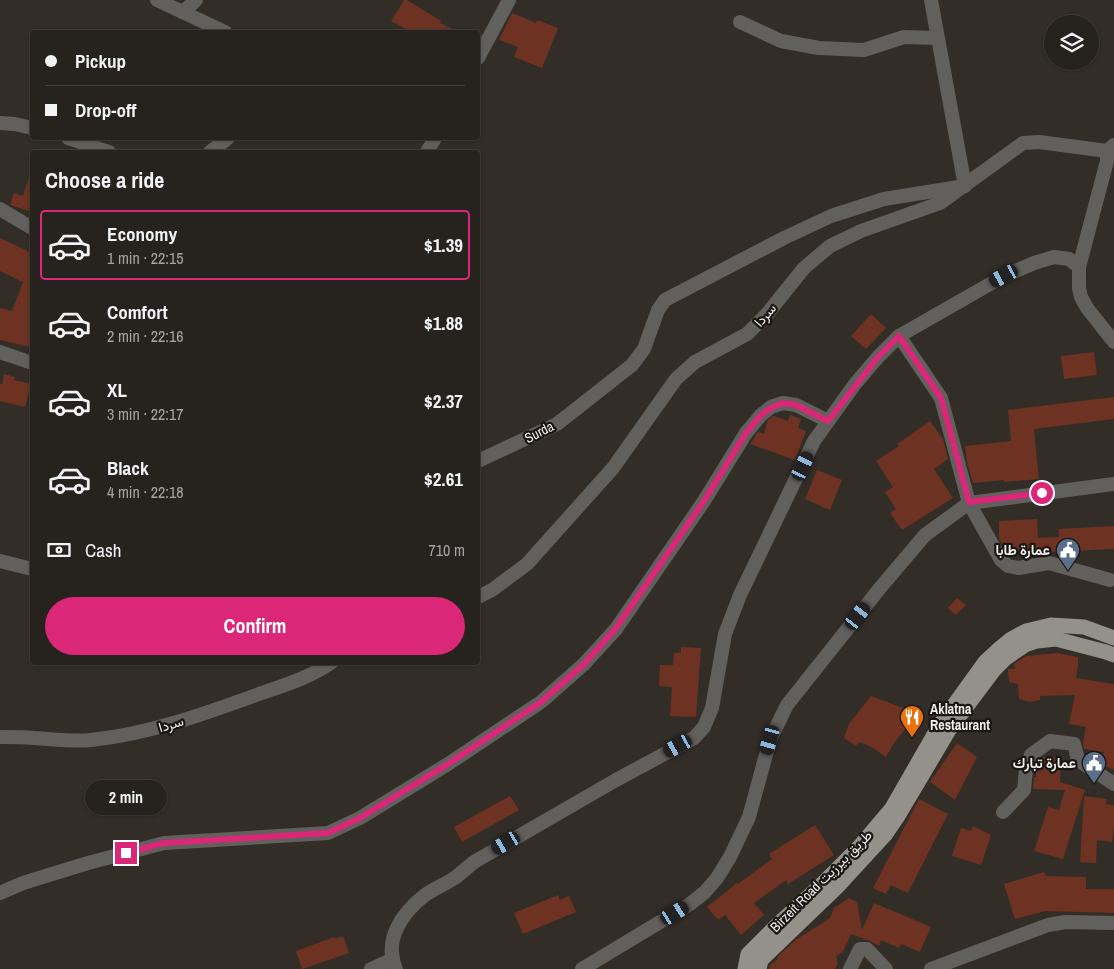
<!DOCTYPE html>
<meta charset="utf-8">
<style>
:root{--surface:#26221e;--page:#322f2b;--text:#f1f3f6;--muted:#a4a4a4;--line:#423f3c;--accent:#db2777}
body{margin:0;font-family:"Archivo Narrow",Vazirmatn,sans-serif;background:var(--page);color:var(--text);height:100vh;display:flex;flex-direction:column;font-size:19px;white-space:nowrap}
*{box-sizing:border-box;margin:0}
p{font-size:16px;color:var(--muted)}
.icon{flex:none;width:28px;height:28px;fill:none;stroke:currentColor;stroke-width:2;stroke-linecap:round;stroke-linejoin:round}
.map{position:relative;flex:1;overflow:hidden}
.side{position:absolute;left:30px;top:150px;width:450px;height:515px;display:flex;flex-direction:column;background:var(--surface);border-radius:5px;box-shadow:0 1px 4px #0004,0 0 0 1px var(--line)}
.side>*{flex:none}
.hud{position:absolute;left:30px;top:30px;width:450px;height:110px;border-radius:5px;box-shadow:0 1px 4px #0004,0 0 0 1px var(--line);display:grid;align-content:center;height:110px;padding:0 15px;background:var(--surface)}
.controls{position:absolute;left:1044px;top:15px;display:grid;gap:10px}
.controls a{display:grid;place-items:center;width:55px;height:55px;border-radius:50%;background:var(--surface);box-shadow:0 1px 4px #0004,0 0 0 1px var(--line);font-size:25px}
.end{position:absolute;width:22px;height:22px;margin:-11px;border:6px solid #db2777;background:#fff;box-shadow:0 0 0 2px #fff}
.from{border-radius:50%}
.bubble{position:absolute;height:35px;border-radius:18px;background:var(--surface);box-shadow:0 1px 4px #0004,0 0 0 1px var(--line);font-size:16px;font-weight:800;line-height:35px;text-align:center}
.car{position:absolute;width:15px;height:30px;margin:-15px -8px;border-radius:6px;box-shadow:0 0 4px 1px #0007;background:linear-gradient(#222 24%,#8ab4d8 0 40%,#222 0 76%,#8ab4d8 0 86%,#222 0)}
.hud b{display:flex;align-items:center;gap:18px;height:48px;font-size:19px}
.hud b+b{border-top:1px solid var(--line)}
.hud i{width:12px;height:12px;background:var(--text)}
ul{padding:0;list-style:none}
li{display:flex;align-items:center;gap:15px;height:70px;margin:0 10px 8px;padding:0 5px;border:2px solid transparent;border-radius:5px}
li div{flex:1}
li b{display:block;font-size:19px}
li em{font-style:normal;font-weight:800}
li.selected{border-color:var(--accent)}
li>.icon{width:45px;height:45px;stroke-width:1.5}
h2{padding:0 15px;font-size:22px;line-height:60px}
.pay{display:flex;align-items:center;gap:12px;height:55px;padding:0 15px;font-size:19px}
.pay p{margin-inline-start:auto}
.button{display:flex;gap:10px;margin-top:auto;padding:10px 15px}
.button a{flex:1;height:58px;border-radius:30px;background:var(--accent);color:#fff;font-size:20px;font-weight:800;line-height:58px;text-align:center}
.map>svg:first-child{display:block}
</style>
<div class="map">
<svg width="1114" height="969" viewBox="0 0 1114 969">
<rect width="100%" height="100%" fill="#332d28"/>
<!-- building -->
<g fill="#6d3221">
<polygon points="404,0 407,0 441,21 440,23 459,32 411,32 391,21"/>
<polygon points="512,13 536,23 537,20 558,28 542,68 514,57 518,47 499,40"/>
<polygon points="30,174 32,174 32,212 10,205 14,193 23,196"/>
<polygon points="0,238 32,253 32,333 29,347 0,340 0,308 12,311 23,282 0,271"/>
<polygon points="871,314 886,328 866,349 851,336"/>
<polygon points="1094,352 1097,375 1064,379 1061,356"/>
<polygon points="4,374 15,377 14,380 31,384 25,407 0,401 0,384 2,384"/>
<polygon points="1114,397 1114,419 1034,429 1039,479 1004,482 1004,480 973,483 967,462 965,446 1011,441 1008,410"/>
<polygon points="790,415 801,419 798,428 806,431 795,460 750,444 758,432 764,434 768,420 774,416 788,421"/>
<polygon points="930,421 943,439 948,459 934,469 953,498 902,530 890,513 896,509 885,492 893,487 876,461 899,446 897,444"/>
<polygon points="817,470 842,480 830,510 805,499"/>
<polygon points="1037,519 1038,538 1059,537 1058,529 1114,526 1114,549 1008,554 999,539 999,521"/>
<polygon points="957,598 966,605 956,615 948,608"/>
<polygon points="681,647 701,648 696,717 670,716 672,687 659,686 660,665 673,665 674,653 681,653"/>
<polygon points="1057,653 1078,657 1078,665 1076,678 1114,684 1114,770 1099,763 1104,752 1084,749 1083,744 1086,727 1069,724 1075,695 1040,696 1040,700 1030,702 1019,699 1018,684 1009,682 1008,669 1015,669 1014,664 1026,656"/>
<polygon points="871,696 906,709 915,716 894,743 886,757 870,746 859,742 856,746 844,738 849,724"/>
<polygon points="957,743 977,757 955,800 930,782"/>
<polygon points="1043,757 1061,757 1060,782 1085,790 1063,859 1034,851 1048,807 1059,810 1065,790 1033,789 1034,777 1036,777 1036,766 1040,766 1040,759"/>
<polygon points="510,796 519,810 462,842 454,827"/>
<polygon points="1084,796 1107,799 1106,804 1114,805 1114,826 1112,842 1097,840 1096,863 1080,862"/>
<polygon points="919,799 948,814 908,893 891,885 886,894 873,888"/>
<polygon points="815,825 834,855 788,884 786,880 754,903 764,915 741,935 725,915 718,920 707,907 737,883 738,884 772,859 769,854"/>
<polygon points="973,826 991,835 981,865 952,856 961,828 971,831"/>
<polygon points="1044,872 1046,876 1086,877 1086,889 1114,889 1114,913 1045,911 1015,919 1004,884"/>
<polygon points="558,895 560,900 569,896 576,912 523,934 514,913"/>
<polygon points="849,898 857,902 862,930 874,903 931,927 920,952 901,944 899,948 881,940 879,946 870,941 851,934 843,952 836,956 838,963 835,969 769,969 770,965 777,960 779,955 797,939 830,918 834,908"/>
<polygon points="343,936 349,953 302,969 296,951 334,937 335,939"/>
</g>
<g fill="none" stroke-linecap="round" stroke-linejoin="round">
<!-- minor -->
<g stroke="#62605d" stroke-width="14">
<polyline points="157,0 225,32"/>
<polyline points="183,12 196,0"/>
<polyline points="740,22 781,41 819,48 864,50 904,37 937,38"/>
<polyline points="478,58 509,0"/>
<polyline points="0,123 15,124 32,128"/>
<polyline points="68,138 109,152"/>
<polyline points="1107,151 1107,161 1079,267 1079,288 1081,297 1087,308 1114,342"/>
<polyline points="210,152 228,138"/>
<polyline points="427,152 435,138"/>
<polyline points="0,209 32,228"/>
<polyline points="899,336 941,398 969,503 1001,560 1008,566 1018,568 1049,563 1110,580"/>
<polyline points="0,352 32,363"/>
<polyline points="478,461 557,424 632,365 644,349 658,310 665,300 784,238 831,216 884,199 965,186 931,0"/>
<polyline points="0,561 32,569"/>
<polyline points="478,597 492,590 527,564 613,468 676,379 695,362 747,334 767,314 804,268 830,246 861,231 940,203 1023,143 1039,142 1107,151 1114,145"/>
<path d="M0,737C11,737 23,737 34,738C53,739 71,742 91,740C149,734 204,714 259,694C285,685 309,678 332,662"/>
<polyline points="1003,812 1024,790 1026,769 1031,755 1050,741 1074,744 1078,760 1114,784"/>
<polyline points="0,893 23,883 88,863 164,843 328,833 360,818 448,764 541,702 584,664 616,629 704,501 746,433 761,415 771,407 783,403 796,405 828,421"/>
<polyline points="371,969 393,959"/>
<path d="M396,969C383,940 402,913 425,895C435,888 446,884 456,877C462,872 468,867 474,862L616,780L694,738L704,727L712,708L725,634L740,595L814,441L855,384L878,357L899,336L1004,276L1034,263L1054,257L1069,259L1079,267"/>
<polyline points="582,969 690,904 705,892 717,878 730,857 749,817 770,740 787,705 880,588 925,535 969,503 1114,484"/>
<polyline points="850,969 860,949 867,949 886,969"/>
<polyline points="931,969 1048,925 1066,922 1114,923"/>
</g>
<!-- major -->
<g stroke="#94918a" stroke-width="15">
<polyline points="745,969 748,954 777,925 822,884 859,847 892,808 939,726 985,662 1000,648 1011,639 1026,631 1051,625 1084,627 1114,638"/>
<polyline points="759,969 761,960 839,885 885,835 898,816 949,730 994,670 1006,658 1025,645 1037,641 1056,639 1106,652 1114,655"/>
</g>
</g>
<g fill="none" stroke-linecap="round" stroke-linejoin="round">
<!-- route -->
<polyline stroke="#db2777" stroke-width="6" points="126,853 164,843 328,833 360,818 448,764 541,702 584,664 616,628 704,501 746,433 761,415 771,408 783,403 796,405 828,421 878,357 899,336 941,398 969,502 1042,493"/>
</g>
<!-- icons -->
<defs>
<g id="civic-pin" transform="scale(1.25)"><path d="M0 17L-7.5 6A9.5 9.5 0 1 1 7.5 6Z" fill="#5c6f8a" stroke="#191614"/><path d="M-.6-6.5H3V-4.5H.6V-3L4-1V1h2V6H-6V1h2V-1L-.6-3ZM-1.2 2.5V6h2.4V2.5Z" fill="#fff"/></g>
<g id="restaurant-pin" transform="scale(1.25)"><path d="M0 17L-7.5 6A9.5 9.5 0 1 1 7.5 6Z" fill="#e8710a" stroke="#191614"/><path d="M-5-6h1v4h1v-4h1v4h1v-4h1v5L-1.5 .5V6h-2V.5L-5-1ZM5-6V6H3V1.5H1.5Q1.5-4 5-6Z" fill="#fff"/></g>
</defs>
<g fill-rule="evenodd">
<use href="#civic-pin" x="1068" y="550"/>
<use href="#restaurant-pin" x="912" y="717"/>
<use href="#civic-pin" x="1094" y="763"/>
</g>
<g text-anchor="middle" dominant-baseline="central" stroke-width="4.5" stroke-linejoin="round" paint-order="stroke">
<!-- street labels -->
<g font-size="14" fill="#f1edea" stroke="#191614">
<text transform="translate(765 315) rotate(-49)">سردا</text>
<text transform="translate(539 432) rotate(-27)">Surda</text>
<text transform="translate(171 724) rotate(-17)">سردا</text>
<text transform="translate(821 881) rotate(-45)">Birzeit Road طريق بيرزيت</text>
</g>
<!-- poi labels -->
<g font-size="14" font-weight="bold" fill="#f1edea" stroke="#191614" text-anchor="end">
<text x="1050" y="550">عمارة طابا</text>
<text x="930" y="709" text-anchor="start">Aklatna<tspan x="930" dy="16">Restaurant</tspan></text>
<text x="1076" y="763">عمارة تبارك</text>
</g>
</g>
</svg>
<div class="controls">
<a><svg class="icon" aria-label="layers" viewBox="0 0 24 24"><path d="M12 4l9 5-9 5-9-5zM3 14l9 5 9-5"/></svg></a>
</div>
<i class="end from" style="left:1042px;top:493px"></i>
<i class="end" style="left:126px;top:853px"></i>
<div class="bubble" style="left:85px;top:780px;width:82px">2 min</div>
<i class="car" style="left:1004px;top:276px;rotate:242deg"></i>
<i class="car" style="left:803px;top:466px;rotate:25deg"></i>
<i class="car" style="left:858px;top:616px;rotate:38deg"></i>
<i class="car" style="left:770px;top:740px;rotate:196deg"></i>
<i class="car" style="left:678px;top:746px;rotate:241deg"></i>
<i class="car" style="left:506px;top:843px;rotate:240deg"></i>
<i class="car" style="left:675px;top:913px;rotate:59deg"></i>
<div class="hud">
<b><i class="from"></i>Pickup</b>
<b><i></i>Drop-off</b>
</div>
<section class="side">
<h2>Choose a ride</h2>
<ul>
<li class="selected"><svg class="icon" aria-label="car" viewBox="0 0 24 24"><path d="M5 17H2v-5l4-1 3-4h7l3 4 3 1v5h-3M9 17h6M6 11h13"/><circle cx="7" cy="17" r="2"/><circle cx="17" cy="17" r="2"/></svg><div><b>Economy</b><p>1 min · 22:15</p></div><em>$1.39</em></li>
<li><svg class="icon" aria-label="car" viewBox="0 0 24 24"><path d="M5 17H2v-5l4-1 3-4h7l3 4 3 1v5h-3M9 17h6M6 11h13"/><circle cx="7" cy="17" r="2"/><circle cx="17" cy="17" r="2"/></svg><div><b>Comfort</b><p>2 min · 22:16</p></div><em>$1.88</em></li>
<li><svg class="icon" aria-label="car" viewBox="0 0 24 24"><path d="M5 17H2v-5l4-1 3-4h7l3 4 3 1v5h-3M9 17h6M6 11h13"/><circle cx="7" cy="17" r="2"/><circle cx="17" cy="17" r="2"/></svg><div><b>XL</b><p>3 min · 22:17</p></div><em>$2.37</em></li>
<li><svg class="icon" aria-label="car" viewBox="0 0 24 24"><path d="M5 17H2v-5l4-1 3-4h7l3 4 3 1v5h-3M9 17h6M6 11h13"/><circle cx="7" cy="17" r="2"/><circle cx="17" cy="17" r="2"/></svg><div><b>Black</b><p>4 min · 22:18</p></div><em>$2.61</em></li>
</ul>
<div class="pay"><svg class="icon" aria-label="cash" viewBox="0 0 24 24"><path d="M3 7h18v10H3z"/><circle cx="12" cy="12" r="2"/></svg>Cash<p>710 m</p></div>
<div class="button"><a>Confirm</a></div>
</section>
</div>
